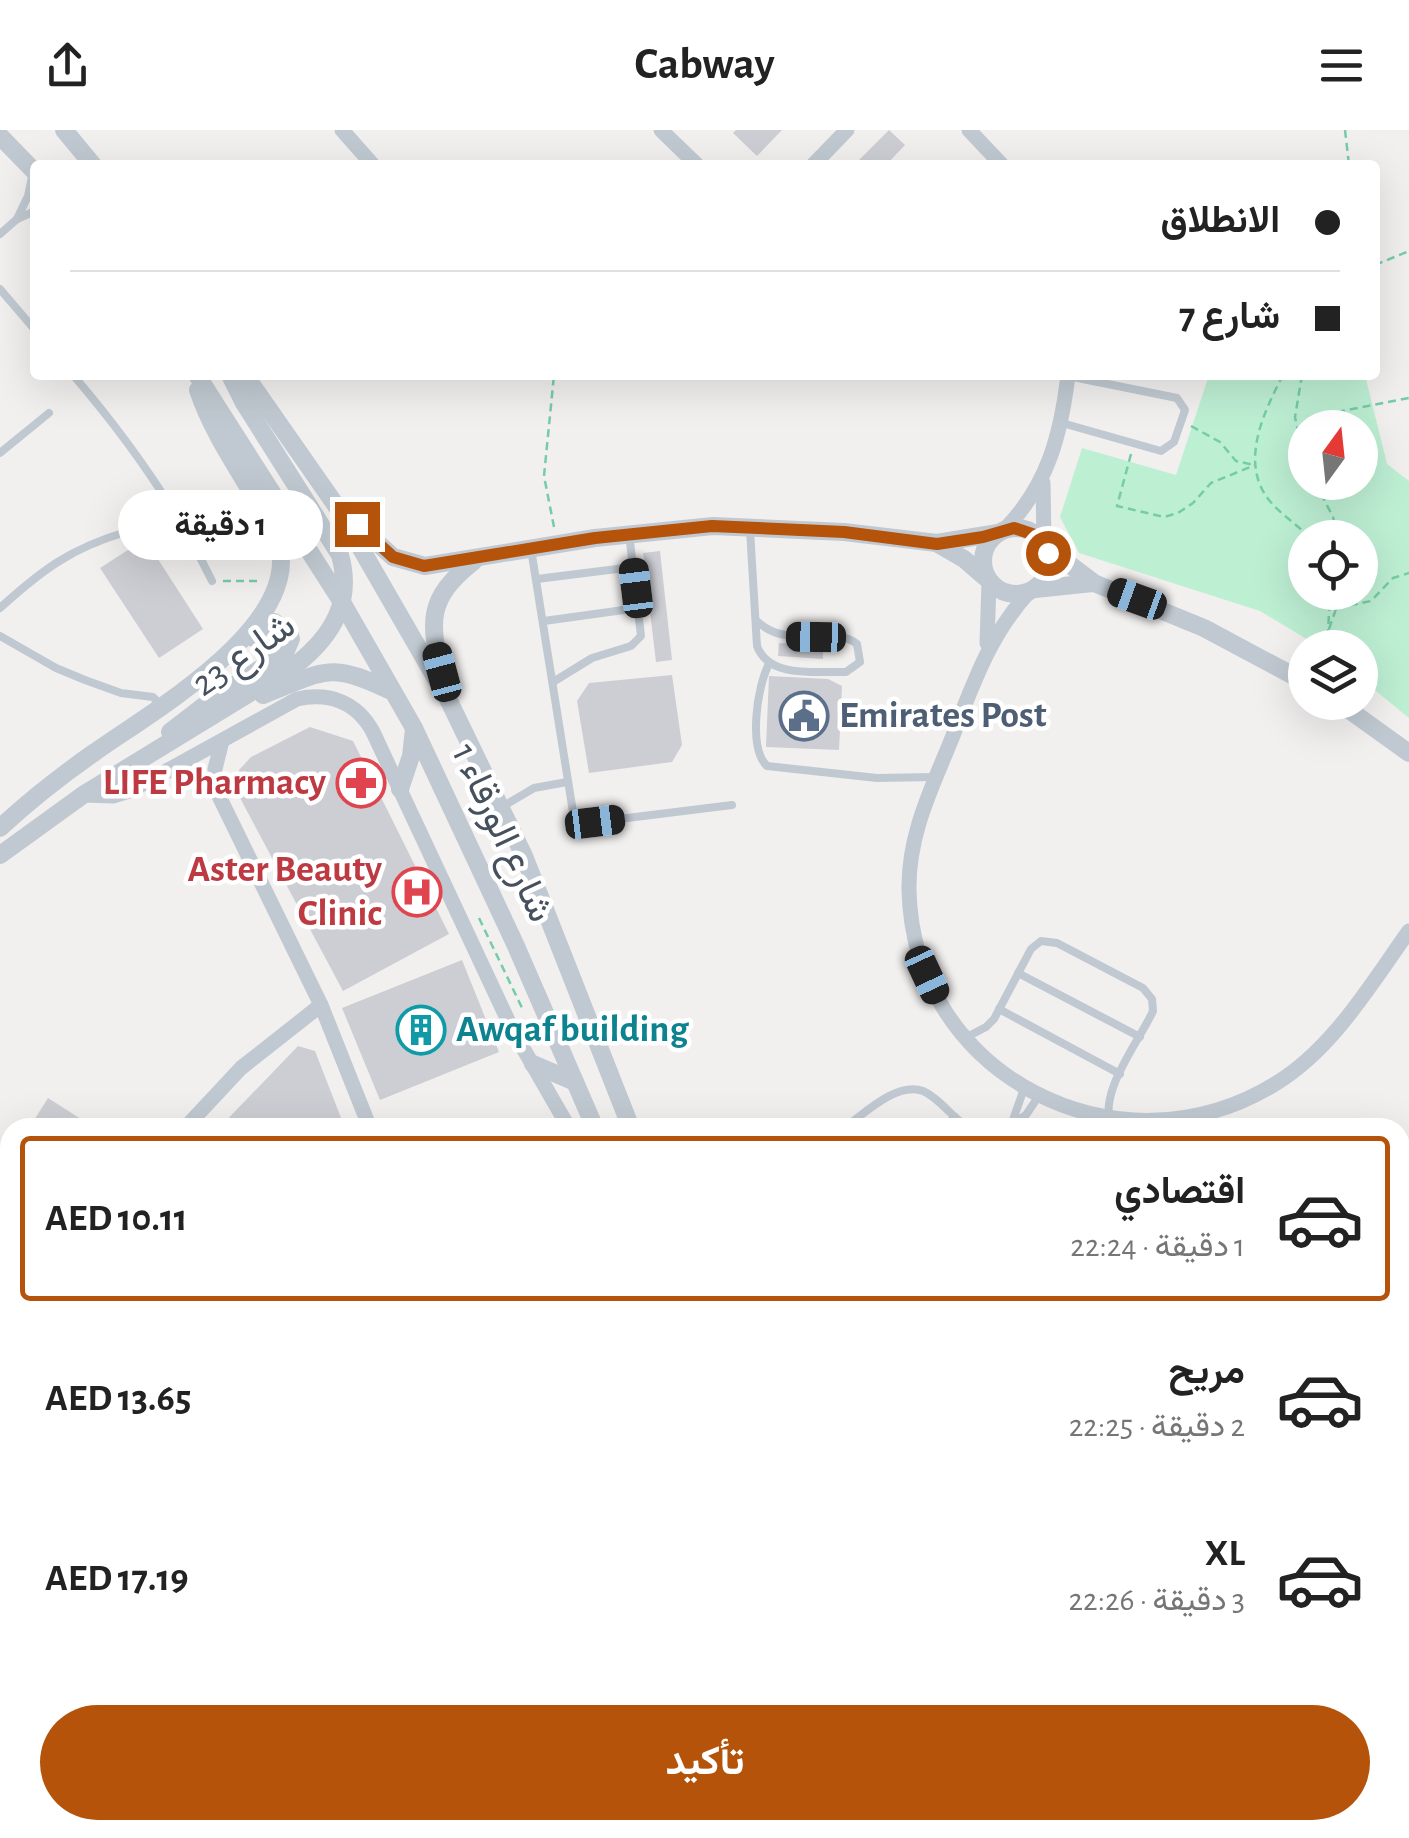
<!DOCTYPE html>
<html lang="ar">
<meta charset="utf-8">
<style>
:root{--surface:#fff;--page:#f2f2f2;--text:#222;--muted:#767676;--line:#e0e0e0;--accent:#b45309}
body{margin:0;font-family:"Alegreya Sans",Vazirmatn,sans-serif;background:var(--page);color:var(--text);direction:rtl;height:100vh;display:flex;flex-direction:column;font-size:38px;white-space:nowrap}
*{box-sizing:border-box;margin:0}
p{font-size:32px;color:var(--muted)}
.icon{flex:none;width:55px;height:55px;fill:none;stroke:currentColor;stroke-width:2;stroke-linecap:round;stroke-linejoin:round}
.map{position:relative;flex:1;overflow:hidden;direction:ltr}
.sheet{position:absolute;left:0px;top:988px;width:1410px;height:722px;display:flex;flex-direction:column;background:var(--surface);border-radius:30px 30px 0 0;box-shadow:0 10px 40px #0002;direction:rtl}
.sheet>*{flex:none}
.banner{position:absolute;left:30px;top:30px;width:1350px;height:220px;border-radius:10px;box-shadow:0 10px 40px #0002;direction:rtl;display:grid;align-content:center;height:220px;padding:0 40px;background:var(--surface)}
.needle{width:65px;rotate:15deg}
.tools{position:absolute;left:1288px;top:280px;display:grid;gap:20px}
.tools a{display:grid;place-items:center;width:90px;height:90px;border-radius:50%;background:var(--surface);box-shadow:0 10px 40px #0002;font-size:50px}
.end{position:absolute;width:45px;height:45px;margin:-22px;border:12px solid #b45309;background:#fff;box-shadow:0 0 0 5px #fff}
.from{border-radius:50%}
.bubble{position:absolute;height:70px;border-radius:35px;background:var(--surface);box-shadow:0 10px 40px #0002;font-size:32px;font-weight:700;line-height:70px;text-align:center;direction:rtl}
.car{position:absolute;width:30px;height:60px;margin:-30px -15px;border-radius:12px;box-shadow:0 0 8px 2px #0007;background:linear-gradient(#222 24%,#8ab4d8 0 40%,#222 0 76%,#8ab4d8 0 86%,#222 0)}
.banner b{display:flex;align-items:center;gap:35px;height:95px;font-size:38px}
.banner b+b{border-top:2px solid var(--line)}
.banner i{width:25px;height:25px;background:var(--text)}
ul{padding:18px 0 0;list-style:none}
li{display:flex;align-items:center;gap:30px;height:165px;margin:0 20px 15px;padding:0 20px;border:5px solid transparent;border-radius:10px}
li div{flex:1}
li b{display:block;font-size:38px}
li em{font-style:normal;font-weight:700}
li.active{border-color:var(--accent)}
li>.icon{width:90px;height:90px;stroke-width:1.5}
.cta{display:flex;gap:20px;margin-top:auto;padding:20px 40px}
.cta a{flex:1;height:115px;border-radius:60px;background:var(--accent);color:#fff;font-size:40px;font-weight:700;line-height:115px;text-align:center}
header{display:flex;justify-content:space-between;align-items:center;height:130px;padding:0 40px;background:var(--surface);font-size:45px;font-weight:700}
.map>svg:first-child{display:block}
</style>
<header><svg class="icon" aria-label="menu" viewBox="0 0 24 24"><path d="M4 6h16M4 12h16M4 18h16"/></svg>Cabway<svg class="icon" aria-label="share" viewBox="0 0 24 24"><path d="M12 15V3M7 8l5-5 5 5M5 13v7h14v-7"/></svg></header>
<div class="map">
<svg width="1409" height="1708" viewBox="0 0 1409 1708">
<rect width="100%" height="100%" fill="#f2efef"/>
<!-- green -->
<path fill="#bdefd3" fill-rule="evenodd" d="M1209,245H1365L1387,334L1409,351V588L1360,548V518L1320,517L1260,481L1079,423L1060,387L1082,318L1176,345ZM1305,298H1360V352H1305ZM1305,408H1360V462H1305Z"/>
<!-- building -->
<g fill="#ccced4">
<polygon points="736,0 782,0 757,26 733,3"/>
<polygon points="889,0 905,15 886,35 854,35"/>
<polygon points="145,409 203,499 159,528 100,438"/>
<polygon points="660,421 672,530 656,532 643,423"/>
<polygon points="779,513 823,516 823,529 778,526"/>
<polygon points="672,545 682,615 672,632 589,643 577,571 589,553"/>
<polygon points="769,546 828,549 842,556 839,620 766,617"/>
<polygon points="310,597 353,611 449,804 343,861 239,666 237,652 239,640 251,627"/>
<polygon points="462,830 499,922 380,970 342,878"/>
<polygon points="298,916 315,921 345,998 219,998"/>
<polygon points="48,968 95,998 31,995"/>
<polygon points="0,1051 10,1056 10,1097 0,1092"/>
<polygon points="0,1233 10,1236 10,1278 1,1308"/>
</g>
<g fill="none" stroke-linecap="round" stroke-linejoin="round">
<!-- path -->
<g stroke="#75cda7" stroke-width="2.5" stroke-dasharray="8 5" stroke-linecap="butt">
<polyline points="1345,0 1349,35"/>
<polyline points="1375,135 1409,121"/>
<path d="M1283,245C1264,282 1239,332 1269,370C1281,385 1297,394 1310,408"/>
<polyline points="1302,245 1295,287 1305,334"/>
<polyline points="1191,296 1220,312 1236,331 1254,335"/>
<polyline points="1316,298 1342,281 1409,268"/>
<polyline points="1131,324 1117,376 1164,387 1178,383 1193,373 1211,353 1255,335"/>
<polyline points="1315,352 1333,387 1338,408"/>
<polyline points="554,397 544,346 554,245"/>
<polyline points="223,451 260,451"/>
<polyline points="1337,478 1371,471 1393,448 1409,443"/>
<polyline points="1329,499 1342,462"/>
<polyline points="1320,518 1328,503 1330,462"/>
<polyline points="479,788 523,880"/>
</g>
<!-- service -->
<g stroke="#c0c9d1" stroke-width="8">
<polyline points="17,89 28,66 33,42"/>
<polyline points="0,104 17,89 35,81"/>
<polyline points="0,159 35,200"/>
<path d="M73,245C128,309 175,375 212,451"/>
<polyline points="1062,293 1161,321 1174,312 1185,280 1177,268 1068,246"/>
<polyline points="0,323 49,283"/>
<path d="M750,400L757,516C769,549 817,541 846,542L860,532L857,514C830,493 788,521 757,491"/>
<polyline points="531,419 573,682 583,690 595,692 732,675"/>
<polyline points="537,449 633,437"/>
<path d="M0,478C42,440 71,418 126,402"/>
<polyline points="544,491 638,478"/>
<polyline points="0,506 56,538 85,550 121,563 153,567 162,577"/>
<path d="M769,534C757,556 748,618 767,636L877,648L934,647"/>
<polyline points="553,552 592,528 631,516 641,506 629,403"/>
<polyline points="502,677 534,658 567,652"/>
<polyline points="1018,843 1140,907"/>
<polyline points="999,879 1120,944"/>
<path d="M965,908L986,897L994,889L1031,819L1041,811L1057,813L1143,858L1152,869L1153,881C1139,912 1096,964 1112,998"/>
<polyline points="955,987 968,998"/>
<polyline points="1013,993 1026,985 1040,964"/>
<path d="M844,998C864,984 897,951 923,961C935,966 945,978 955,987L943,998"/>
<polyline points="1010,998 1025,956"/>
<polyline points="0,1103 10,1109"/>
<polyline points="0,1110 10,1115"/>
<polyline points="1400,1118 1409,1107"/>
<polyline points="1400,1121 1409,1134"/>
<polyline points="1400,1197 1409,1210"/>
<polyline points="1400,1226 1409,1226"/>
<polyline points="1400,1263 1409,1259"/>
<polyline points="1400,1511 1409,1555"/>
<polyline points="1400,1569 1409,1568"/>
<polyline points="990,1700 990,1701"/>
<polyline points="1110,1700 1111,1708"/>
</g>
<!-- minor -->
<g stroke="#c0c9d1" stroke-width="15">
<polyline points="342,0 373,35"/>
<polyline points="661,0 697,35"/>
<polyline points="969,0 1002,35"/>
<polyline points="813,35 847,0"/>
<polyline points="1043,353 1044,413"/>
<path d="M1005,399C1048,355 1061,304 1068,245"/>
<path d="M1030,461C990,504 973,554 952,608C932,658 908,704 909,760C913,946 1119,1050 1275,954C1333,919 1370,855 1409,801"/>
<polyline points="987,513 989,452"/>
<polyline points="222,611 215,639 215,658 321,875 370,998"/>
<polyline points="168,640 199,648 215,658"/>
<path d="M83,665L113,666L132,660L297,569C329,562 357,572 373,602L512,899L569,998"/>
<polyline points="185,998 241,938 321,875"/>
<polyline points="0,1341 10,1343"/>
<polyline points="277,1700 279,1708"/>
<polyline points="559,1700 560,1708"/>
</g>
<!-- tertiary -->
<g stroke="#c0c9d1" stroke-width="18">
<polyline points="64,0 93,35"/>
<polyline points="0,6 35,42"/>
<polyline points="197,245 343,474 414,598 516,816 595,998"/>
<polyline points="245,245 337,377 450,573 524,726 631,998"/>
<polyline points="349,387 393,427 425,436 595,408 713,396 844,402 937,413 998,403"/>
<circle cx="1016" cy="431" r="33"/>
<polyline points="938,414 964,429 986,448"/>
<polyline points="1045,416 1094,453 1204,498 1305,552"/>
<polyline points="1035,459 1093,453"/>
<path d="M443,548C429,492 426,469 474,431"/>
<path d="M263,565C326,541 328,530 393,562"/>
<polyline points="1338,572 1409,623"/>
<polyline points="170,602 213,569 285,523 291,509 288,500 274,492 264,495 253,508"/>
<polyline points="400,659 411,626 414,599"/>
<path d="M0,698C30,670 62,645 95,622C151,582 300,498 279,415C275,398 263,383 255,368C234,333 211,299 198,260"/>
<path d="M0,725L83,665L297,534C333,505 353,471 340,425L244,273L230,245"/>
<polyline points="533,934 575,952"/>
<polyline points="1400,1300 1409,1298"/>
</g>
<!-- secondary -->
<g stroke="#c2cbd8" stroke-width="20">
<polyline points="1400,1329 1409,1328"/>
<polyline points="1400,1364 1409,1362"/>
<polyline points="830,1700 833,1708"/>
<polyline points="747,1708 747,1700"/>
</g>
</g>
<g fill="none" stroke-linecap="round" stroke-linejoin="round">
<!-- route -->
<polyline stroke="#b45309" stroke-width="12" points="357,394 393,427 424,436 595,408 712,396 844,402 937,414 983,407 1014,398 1038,406 1048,423"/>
</g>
<!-- icons -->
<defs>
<g id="civic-ring" transform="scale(2.5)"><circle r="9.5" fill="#fff" stroke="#5c6f8a" stroke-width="1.5"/><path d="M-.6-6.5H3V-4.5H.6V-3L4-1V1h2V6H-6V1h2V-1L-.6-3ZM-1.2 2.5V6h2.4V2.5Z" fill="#5c6f8a"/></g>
<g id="pharmacy-ring" transform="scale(2.5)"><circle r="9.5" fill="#fff" stroke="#e0444e" stroke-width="1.5"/><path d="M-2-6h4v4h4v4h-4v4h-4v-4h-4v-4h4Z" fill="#e0444e"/></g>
<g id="hospital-ring" transform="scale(2.5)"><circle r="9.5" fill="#fff" stroke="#e0444e" stroke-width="1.5"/><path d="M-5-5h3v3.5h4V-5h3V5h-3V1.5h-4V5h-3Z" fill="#e0444e"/></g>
<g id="building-ring" transform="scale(2.5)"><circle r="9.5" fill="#fff" stroke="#0f9aa8" stroke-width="1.5"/><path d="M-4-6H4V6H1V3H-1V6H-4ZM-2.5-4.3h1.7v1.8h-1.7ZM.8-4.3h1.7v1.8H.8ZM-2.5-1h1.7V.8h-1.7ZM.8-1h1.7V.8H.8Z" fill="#0f9aa8"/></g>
</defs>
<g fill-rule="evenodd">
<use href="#civic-ring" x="804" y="586"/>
<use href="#pharmacy-ring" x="361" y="653"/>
<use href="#hospital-ring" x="417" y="762"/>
<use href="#building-ring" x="421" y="900"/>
</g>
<g text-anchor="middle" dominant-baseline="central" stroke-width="9" stroke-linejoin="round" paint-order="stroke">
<!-- street labels -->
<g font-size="38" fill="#47515d" stroke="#fff">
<text transform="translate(244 525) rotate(-35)">شارع 23</text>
<text transform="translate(502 703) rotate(65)">شارع الورقاء 1</text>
</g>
<!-- service labels -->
<g font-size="38" font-weight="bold" fill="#4e5e75" stroke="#fff" text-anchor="start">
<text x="839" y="586">Emirates Post</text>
</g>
<!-- health labels -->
<g font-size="38" font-weight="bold" fill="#be3a42" stroke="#fff" text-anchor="end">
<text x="326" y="653">LIFE Pharmacy</text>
<text x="382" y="740">Aster Beauty<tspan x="382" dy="44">Clinic</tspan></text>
</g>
<!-- culture labels -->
<g font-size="38" font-weight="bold" fill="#0d838f" stroke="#fff" text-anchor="start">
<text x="456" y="900">Awqaf building</text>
</g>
</g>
</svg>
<div class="tools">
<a><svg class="needle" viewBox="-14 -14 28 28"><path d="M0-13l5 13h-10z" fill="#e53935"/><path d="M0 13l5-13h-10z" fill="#767676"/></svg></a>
<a><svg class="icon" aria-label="locate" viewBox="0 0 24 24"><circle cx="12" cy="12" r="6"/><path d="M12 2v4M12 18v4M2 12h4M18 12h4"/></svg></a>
<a><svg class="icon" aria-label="layers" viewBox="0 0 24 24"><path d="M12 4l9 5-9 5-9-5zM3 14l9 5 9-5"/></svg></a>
</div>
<i class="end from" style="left:1048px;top:423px"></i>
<i class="end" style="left:357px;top:394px"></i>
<div class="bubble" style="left:118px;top:360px;width:205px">1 دقيقة</div>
<i class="car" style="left:636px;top:458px;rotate:353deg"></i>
<i class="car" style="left:1137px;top:469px;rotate:290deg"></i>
<i class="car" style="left:816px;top:507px;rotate:271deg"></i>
<i class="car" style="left:442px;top:542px;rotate:345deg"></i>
<i class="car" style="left:595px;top:692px;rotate:83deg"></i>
<i class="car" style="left:927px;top:845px;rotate:155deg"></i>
<div class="banner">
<b><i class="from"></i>الانطلاق</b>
<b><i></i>شارع 7</b>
</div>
<section class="sheet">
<ul>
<li class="active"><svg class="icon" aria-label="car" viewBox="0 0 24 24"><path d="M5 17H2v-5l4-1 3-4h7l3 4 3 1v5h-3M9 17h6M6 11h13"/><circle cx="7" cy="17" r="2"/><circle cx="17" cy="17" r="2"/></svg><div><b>اقتصادي</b><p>1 دقيقة · 22:24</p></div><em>AED 10.11</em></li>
<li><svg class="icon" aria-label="car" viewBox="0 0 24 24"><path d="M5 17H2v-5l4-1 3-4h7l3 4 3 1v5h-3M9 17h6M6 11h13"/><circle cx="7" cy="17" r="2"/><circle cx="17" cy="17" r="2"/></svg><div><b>مريح</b><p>2 دقيقة · 22:25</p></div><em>AED 13.65</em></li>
<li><svg class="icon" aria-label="car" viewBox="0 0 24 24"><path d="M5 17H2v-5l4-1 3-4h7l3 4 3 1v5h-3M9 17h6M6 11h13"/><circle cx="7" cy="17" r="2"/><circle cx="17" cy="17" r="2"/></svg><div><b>XL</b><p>3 دقيقة · 22:26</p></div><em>AED 17.19</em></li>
</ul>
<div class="cta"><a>تأكيد</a></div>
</section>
</div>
